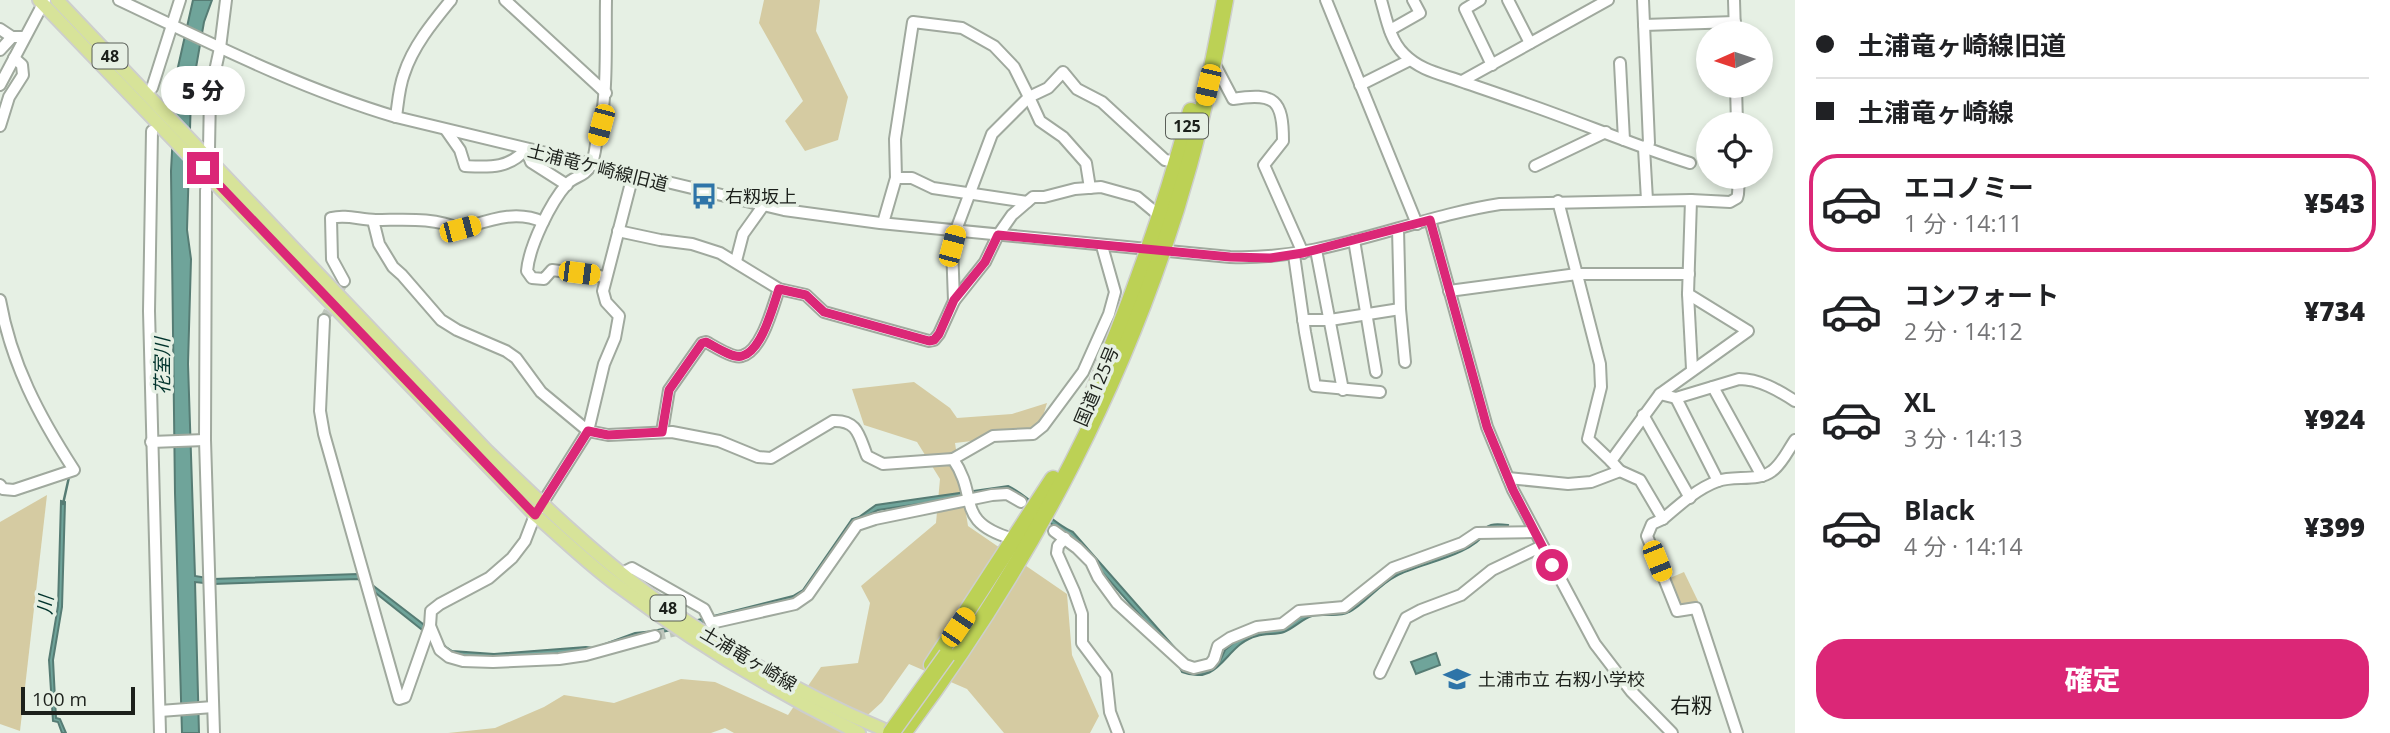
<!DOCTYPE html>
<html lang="ja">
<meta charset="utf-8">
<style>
:root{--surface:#fff;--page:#f2f2f2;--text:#202124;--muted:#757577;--line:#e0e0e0;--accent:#db2777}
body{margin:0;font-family:"Open Sans","Noto Sans JP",sans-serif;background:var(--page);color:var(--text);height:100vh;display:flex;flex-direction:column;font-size:26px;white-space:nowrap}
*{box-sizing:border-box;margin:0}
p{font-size:23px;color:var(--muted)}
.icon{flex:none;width:38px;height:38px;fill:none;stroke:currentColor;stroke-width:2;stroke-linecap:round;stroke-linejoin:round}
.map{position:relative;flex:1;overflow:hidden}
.drawer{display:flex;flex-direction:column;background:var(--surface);width:595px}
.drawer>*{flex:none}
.top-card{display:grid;align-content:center;height:154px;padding:0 21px;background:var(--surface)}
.needle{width:46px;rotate:267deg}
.tools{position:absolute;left:1696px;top:21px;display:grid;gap:14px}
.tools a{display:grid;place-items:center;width:77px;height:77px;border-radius:50%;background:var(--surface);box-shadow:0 4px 10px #0003;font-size:35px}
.scale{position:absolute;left:21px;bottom:18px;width:114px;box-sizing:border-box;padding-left:7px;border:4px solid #1c201b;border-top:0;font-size:19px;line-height:24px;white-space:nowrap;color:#1c201b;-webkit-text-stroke:5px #e6f0e4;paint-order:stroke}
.end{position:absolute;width:32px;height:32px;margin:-16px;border:9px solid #db2777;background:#fff;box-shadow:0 0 0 4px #fff}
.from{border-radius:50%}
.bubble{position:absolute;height:49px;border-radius:24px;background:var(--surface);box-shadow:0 4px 10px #0003;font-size:23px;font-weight:800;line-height:49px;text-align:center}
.car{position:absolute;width:21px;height:42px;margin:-21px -10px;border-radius:9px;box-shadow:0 0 5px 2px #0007;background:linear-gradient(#f5c518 24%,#345 0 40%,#f5c518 0 76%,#345 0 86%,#f5c518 0)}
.top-card b{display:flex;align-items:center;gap:24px;height:66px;font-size:26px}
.top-card b+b{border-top:2px solid var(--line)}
.top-card i{width:18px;height:18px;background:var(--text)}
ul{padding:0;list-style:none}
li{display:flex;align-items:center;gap:21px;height:98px;margin:0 14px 10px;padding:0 7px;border:4px solid transparent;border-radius:28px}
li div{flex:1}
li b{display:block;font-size:26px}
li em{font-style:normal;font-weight:800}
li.selected{border-color:var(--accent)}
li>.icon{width:63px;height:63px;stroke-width:1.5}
.primary-button{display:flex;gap:14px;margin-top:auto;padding:14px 21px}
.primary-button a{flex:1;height:80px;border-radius:28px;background:var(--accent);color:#fff;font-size:28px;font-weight:800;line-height:80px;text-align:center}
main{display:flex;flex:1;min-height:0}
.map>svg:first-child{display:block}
</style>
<main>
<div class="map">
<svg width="1795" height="733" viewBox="0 0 1795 733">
<rect width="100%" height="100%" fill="#e6f0e4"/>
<!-- green -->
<g fill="#d5cba2">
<polygon points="764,0 820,0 816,31 848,97 838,140 805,151 785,121 803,101 759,23"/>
<polygon points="914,382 950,408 957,418 1012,414 1047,403 1038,433 955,443 968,526 1067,594 1072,655 1099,716 1090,733 1004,733 967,689 909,664 882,702 848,733 734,733 725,728 711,733 448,733 495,728 544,707 564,695 614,703 681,679 715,682 788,715 821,667 858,663 870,603 861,586 936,523 940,479 917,442 864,425 852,389"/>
<polygon points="47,495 20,731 0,724 0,522"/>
<polygon points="1684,572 1698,601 1698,606 1679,608 1670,578"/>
</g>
<!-- water -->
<g fill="#6fa49a" stroke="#567c74" stroke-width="2">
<path d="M193,0H212L204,22L191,96L187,230L191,259L188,364L195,576L213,579L358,574L423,624L446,647L452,651L494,654L586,647L594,648L635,633L654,631L793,596L803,590L852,519L859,517L876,505L1008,486C1033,498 1048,521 1073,532L1175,648L1184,667L1211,666L1220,661L1225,650L1243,635L1309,611L1346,609L1394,571L1478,536C1487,523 1494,523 1508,525L1507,531L1486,532C1471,556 1421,563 1396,576C1378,585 1364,605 1349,612C1339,618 1323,613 1312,616C1302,619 1294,628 1284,632C1276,635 1266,633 1257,636C1224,644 1222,687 1182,672L1171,650L1070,536C1046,525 1032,502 1007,491L878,510L866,516L807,594L794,601L637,638L598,650L493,659L450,655L421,629L358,579L213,584L195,582L199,733H182L175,493L171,171L176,76Z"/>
<polygon points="61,501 65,502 62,607 53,660 56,718 60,719 66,733 62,733 58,722 53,721 49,660 58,606"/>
<polygon points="1436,653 1440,665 1416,674 1411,662"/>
</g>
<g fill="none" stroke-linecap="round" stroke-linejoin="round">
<!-- stream -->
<polyline stroke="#567c74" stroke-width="2.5" points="63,504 69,477"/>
<!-- minor-tunnel -->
<g stroke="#bec6bc" stroke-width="10" stroke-dasharray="10 5" stroke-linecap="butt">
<polyline points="324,320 344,281"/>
<polyline points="655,636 686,629"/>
</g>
<!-- minor casing -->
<g stroke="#a0a99e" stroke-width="14">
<g id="minor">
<path d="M119,0C210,43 299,88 396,117L784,210L880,223L1230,257C1324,261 1409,218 1500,204L1691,200L1730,202L1737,198L1738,194L1739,177"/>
<polyline points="505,0 606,93"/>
<path d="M606,0C605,49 609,97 596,144C595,151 594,159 591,165C585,177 574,176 567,184C550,203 529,247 527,271L532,278L544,279L552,270L606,277"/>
<polyline points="1326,0 1417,224"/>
<path d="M1381,0C1386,17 1390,41 1404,54C1422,72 1443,74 1466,83C1487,90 1507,97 1527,104C1582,123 1635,146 1690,163"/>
<polyline points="1480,0 1465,9 1492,65"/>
<polyline points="1508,0 1530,43"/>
<polyline points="1643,0 1649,143 1644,148 1647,200"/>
<polyline points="1734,0 1735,33"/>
<polyline points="1644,25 1735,22"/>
<polyline points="0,29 12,37 24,37"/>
<polyline points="1390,30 1420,13 1413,0"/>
<polyline points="0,50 12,37"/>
<path d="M1213,61L1233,99C1275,92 1283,100 1283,141L1264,165L1303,253"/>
<polyline points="1620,63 1624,140"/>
<polyline points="1462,81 1608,0"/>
<polyline points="0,85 45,0"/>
<polyline points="1360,85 1410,60"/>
<polyline points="1736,86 1737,124"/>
<polyline points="152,88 180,0"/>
<path d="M396,117C398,103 399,87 404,74C413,46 433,22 451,0"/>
<polyline points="0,126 9,97 23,75 22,65 14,58"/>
<path d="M446,130L460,150L465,166C489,167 509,169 526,149L531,162L567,185"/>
<polyline points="152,131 149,311 160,733"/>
<polyline points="209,149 210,94 220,48 226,0"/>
<polyline points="1535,166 1606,132"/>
<polyline points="896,178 912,178 933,188 1027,202"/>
<polyline points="1090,188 1086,163 1063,137 1040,121 1029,97 1048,88 1063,72 1077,89 1102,102 1165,160 1177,162"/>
<polyline points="206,190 205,440 214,733"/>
<polyline points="1558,201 1600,364 1601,387 1588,439 1611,461"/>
<path d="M373,220L379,244L393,267L402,275L441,320L457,330L506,351L516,358L541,392L588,431L608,435L672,432L719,441L758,457L771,458L833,421C858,420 859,436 867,456L883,464L953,459C980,498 953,521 1013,539"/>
<polyline points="1430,220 1487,427 1513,490 1595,644 1631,691 1672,733"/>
<polyline points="883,223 896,178 895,139 913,22 962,28 994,46 1014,67 1029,97 992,134 956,230 952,246 954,301"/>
<polyline points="1398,229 1400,309 1405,362"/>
<polyline points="618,231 660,240 692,244 720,253 779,289 806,295 824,312 929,341 934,340 939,334 954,301 985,262 998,235 1012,215 1033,197 1044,197 1075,189 1101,187 1137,197 1161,217"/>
<polyline points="1354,240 1376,372"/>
<polyline points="1316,250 1343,390"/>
<polyline points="1294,255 1305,332 1315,386 1380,392"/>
<polyline points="736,261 743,234 763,206"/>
<path d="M344,281L332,259L331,218C347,214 360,220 376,220C404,220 434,217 460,229C488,221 515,209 543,222"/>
<polyline points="1449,291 1577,274 1689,274"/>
<polyline points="1688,294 1692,369"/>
<path d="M0,300C11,363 39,416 74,470L14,490L3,489L0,485"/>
<polyline points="324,320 320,411 324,434 399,699 405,697 430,626 431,611 440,604 489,578 512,558 525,541 535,515 588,431 604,364 615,338 619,316 606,302 603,291 633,175"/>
<polyline points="1303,320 1330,320 1400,309"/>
<polyline points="1713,387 1762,476"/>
<polyline points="1660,394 1748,331 1688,294 1691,200"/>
<polyline points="1676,398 1718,481"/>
<path d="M1795,401C1778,390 1759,379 1739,379L1676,398L1660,394L1611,461L1620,471L1640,480L1663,519C1679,505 1698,488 1718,481C1734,475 1758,482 1772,471C1782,464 1788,450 1795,440"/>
<polyline points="1643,415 1690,498"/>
<path d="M662,432L669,390L702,343L706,342C714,346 733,359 742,356C762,351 773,306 779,289"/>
<polyline points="151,442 205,440"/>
<polyline points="953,459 993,436 1033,434 1043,426 1083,372 1109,314 1115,292 1102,246"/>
<polyline points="1508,478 1568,484 1591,482 1620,471"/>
<polyline points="1663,519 1652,524 1647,536 1677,611 1696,608 1737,733"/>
<polyline points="1054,531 1077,548 1091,562 1098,577 1117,603 1185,665 1194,668 1210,664 1214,659 1218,646 1230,638 1257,627 1282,624 1299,611 1344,607 1393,568 1462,543 1477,533 1534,532"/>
<polyline points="1065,538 1058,546 1057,553 1074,591 1082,614 1082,643 1106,675 1110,712 1118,733"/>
<polyline points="622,573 632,568 704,609 711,623 795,604 808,595 857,525 875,519 992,495 1007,494 1021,502"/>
<polyline points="430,626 440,650 449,657 463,661 493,662 559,659 586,655 655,636"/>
<polyline points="1380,673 1406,618 1421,610 1461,595 1492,570 1542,546"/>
<polyline points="160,711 213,707"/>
</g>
</g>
<!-- major casing -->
<g stroke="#cdcecd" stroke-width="16">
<g id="major">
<path d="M39,0L535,515C562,538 588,564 617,585C693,642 774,691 859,733"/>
<path d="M57,0L487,451C543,505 600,560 663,605C719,645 780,681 842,711C858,719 875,725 891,733"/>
</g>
</g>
<!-- highway casing -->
<g stroke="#cdcecd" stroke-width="19">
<g id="highway">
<path d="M1087,407C1129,310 1164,213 1191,111"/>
<polyline points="932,665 1053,479"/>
<path d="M903,733C1031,563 1132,371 1189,165C1204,111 1215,55 1225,0"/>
</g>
</g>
<!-- minor -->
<use href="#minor" stroke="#fff" stroke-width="10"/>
<!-- major -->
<use href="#major" stroke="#d7e399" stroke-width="12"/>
<!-- highway -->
<use href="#highway" stroke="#bcd155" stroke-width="16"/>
<!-- highway-bridge casing -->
<g stroke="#cdcecd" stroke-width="19" stroke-linecap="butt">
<polyline id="highway-bridge" points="891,733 947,655"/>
</g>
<!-- highway-bridge -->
<use href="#highway-bridge" stroke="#bcd155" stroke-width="16"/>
</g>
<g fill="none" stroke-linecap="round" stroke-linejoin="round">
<!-- route -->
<path stroke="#db2777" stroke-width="9" d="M203,168L535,515L588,431L608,435L662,432L669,390L702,343L706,342C714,346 733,359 742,356C762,351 773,306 779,289L806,295L824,312L929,341L934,340L939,334L954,300L985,262L998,235L1230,257L1270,258L1303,253L1430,220L1487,427L1513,490L1552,565"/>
</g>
<!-- icons -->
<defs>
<g id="bus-bare" transform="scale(2.1)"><path d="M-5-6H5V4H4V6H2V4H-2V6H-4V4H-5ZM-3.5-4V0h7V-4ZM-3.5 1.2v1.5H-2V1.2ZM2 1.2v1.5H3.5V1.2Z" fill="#2e74a8" stroke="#e6f0e4" stroke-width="2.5" paint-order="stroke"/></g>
<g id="school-bare" transform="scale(2.1)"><path d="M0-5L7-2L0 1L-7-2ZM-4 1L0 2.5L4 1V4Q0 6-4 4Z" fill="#2e74a8" stroke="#e6f0e4" stroke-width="2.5" paint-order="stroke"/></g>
</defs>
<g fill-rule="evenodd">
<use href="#bus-bare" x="704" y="196"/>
<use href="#school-bare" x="1457" y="679"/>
</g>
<g text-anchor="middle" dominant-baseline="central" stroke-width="7" stroke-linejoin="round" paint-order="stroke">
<!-- shield labels -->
<g fill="#e6f0e4" stroke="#595e57" stroke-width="2">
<rect x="92.5" y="43.5" width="35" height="25" rx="5"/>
<rect x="1166" y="113.5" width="42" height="25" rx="5"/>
<rect x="650.5" y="595.5" width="35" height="25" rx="5"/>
</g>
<g font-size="16" font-weight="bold" fill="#1c201b">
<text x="110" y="56">48</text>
<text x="1187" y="126">125</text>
<text x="668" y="608">48</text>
</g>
<!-- street labels -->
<g font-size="18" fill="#1c201b" stroke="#e6f0e4">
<text transform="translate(598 167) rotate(14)">土浦竜ケ崎線旧道</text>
<text transform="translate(1096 386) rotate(-67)">国道125号</text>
<text transform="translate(749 658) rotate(31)">土浦竜ヶ崎線</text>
</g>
<!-- poi labels -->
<g font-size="18" fill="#1c201b" stroke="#e6f0e4" text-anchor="start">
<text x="725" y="196">右籾坂上</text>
<text x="1478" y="679">土浦市立 右籾小学校</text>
</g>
<!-- water labels -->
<g font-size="19" font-style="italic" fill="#00332c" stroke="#e6f0e4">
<text transform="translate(162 366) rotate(-90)">花室川</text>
<text transform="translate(45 605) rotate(-85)">川</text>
</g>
<!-- quarter labels -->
<g font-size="21" fill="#1c201b" stroke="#e6f0e4">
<text x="1691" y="705">右籾</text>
</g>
</g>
</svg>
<div class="tools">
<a><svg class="needle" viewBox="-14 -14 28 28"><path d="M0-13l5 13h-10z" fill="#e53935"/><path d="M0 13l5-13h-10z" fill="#757577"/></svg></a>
<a><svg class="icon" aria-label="locate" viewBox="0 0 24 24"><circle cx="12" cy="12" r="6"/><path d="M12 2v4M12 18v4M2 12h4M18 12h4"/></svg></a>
</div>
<div class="scale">100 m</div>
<i class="end from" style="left:1552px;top:565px"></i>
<i class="end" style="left:203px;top:168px"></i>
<div class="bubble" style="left:161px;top:66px;width:84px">5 分</div>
<i class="car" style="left:1208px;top:85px;rotate:193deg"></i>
<i class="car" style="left:601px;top:125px;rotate:195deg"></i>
<i class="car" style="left:460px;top:229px;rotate:75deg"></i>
<i class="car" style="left:952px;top:246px;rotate:15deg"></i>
<i class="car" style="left:579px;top:273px;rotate:97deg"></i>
<i class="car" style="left:1657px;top:561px;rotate:158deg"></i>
<i class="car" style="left:958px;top:627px;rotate:34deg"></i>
</div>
<section class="drawer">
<div class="top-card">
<b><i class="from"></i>土浦竜ヶ崎線旧道</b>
<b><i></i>土浦竜ヶ崎線</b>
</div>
<ul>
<li class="selected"><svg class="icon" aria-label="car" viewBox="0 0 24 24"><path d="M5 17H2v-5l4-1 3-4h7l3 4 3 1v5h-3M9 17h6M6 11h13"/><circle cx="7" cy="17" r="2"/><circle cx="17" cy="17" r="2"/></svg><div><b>エコノミー</b><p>1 分 · 14:11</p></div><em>¥543</em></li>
<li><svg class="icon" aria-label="car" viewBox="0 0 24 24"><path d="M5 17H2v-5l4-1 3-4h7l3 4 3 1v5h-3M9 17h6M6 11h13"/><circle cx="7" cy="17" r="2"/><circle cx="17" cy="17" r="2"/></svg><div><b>コンフォート</b><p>2 分 · 14:12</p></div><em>¥734</em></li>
<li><svg class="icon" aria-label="car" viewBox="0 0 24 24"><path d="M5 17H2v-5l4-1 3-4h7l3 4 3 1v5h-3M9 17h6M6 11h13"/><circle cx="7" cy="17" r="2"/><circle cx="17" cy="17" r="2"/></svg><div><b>XL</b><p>3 分 · 14:13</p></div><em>¥924</em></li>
<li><svg class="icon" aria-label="car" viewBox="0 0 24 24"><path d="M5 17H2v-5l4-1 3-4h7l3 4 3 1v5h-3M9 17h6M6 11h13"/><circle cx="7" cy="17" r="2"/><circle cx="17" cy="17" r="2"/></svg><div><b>Black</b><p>4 分 · 14:14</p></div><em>¥399</em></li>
</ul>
<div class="primary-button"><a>確定</a></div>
</section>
</main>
